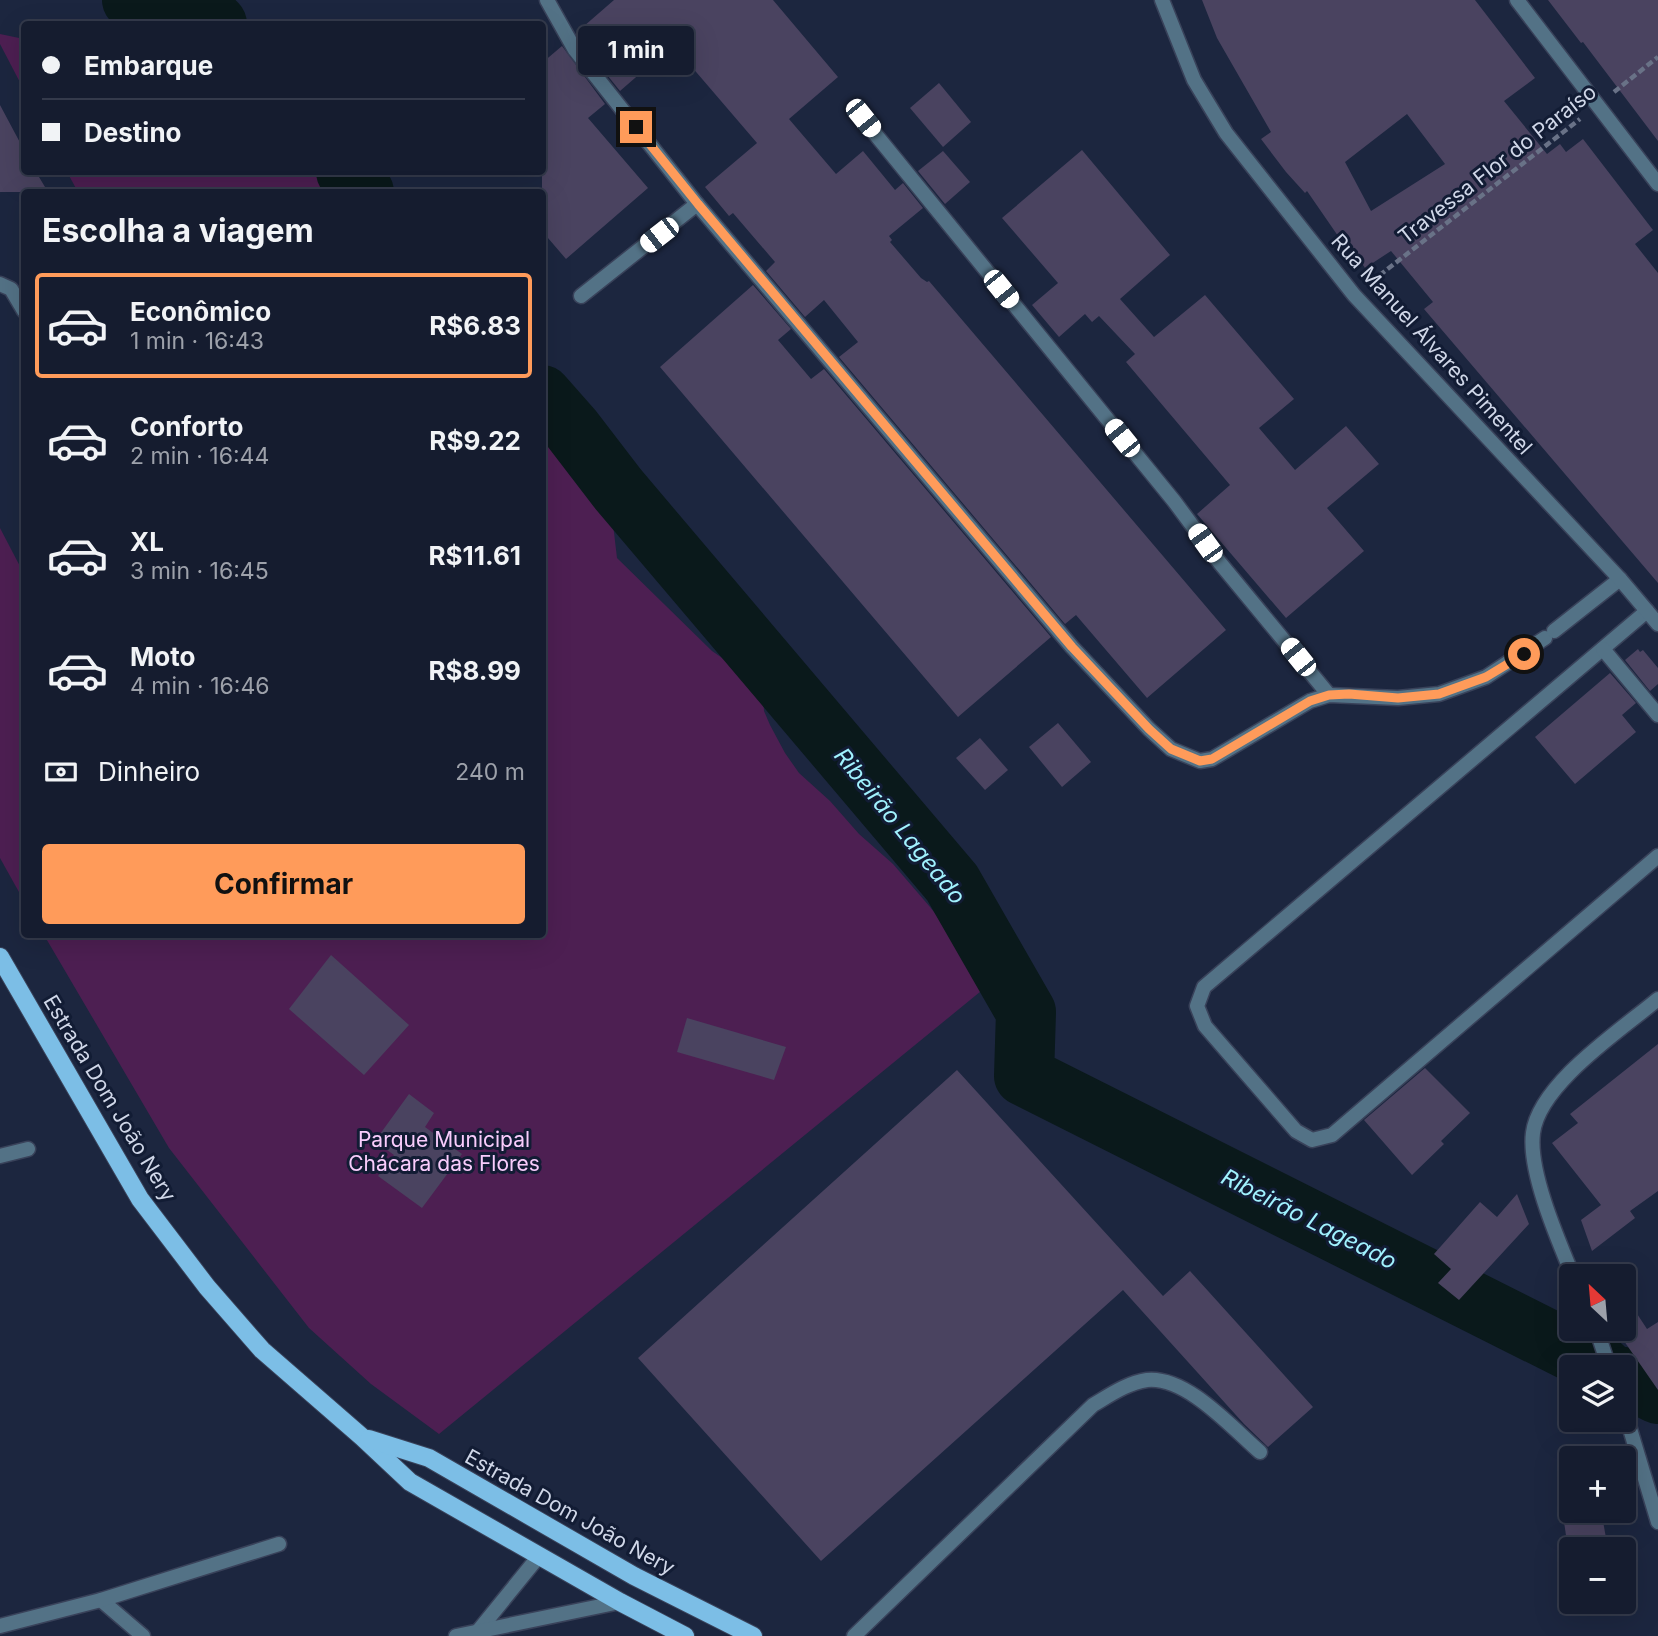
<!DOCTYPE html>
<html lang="pt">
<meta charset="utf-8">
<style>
:root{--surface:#151c2f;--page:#22293b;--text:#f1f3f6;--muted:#9da1aa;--line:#343a4b;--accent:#ff9b5a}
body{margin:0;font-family:Inter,sans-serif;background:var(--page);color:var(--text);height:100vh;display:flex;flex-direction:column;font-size:26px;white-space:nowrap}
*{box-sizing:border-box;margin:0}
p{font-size:23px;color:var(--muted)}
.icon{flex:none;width:38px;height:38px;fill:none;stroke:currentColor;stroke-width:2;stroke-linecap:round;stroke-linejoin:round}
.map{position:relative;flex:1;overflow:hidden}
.sheet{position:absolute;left:21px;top:189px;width:525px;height:749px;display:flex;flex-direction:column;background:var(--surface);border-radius:7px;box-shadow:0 7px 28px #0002,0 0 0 2px var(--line)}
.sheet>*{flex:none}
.guide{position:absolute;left:21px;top:21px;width:525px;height:154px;border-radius:7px;box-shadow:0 7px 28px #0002,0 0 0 2px var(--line);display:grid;align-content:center;height:154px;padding:0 21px;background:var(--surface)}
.needle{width:46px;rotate:334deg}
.controls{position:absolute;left:1559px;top:1264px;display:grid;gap:14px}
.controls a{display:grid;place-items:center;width:77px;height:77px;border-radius:7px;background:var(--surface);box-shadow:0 7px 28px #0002,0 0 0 2px var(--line);font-size:35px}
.end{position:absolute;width:32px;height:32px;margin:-16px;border:9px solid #ff9b5a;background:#111;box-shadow:0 0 0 4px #111}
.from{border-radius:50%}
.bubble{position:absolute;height:49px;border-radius:7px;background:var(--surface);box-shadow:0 7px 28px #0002,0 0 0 2px var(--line);font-size:23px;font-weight:700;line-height:49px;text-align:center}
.car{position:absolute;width:21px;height:42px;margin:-21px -10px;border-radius:9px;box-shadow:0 0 5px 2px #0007;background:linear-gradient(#fff 24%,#345 0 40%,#fff 0 76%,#345 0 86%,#fff 0)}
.guide b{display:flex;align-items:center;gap:24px;height:66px;font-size:26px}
.guide b+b{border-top:2px solid var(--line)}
.guide i{width:18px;height:18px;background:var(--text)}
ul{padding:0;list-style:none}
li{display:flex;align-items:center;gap:21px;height:105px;margin:0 14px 10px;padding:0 7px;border:4px solid transparent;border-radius:7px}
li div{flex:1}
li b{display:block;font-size:26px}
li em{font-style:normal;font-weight:700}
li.on{border-color:var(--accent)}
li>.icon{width:63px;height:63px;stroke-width:1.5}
h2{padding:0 21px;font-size:32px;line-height:84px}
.pay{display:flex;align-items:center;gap:18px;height:77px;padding:0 21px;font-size:26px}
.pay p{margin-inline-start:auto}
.primary-button{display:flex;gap:14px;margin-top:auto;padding:14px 21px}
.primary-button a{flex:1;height:80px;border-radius:7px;background:var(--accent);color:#111;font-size:28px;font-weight:700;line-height:80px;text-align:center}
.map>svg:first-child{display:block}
</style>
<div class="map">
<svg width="1658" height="1636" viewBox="0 0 1658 1636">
<rect width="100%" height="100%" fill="#1c263f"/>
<!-- green -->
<g fill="#4d1f52">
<polygon points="0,34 24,39 24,90 0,44"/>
<polygon points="67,172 328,172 342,192 78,192"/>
<polygon points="543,411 564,423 590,471 618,491 618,506 613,524 617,558 712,651 747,675 763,697 764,711 770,725 785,753 799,773 830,801 859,834 893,864 930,907 964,949 986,987 439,1434 371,1384 309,1328 169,1148 44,935 542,934"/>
<polygon points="0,528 24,574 24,901 0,858"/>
</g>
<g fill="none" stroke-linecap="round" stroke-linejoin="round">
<!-- river -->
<g stroke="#0a191b" stroke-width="60">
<polyline points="132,0 214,21 217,24"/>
<polyline points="346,172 364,192"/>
<polyline points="542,395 572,429 618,489 952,883 1026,1012 1024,1076 1603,1367"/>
<polyline points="1624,1377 1658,1394"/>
</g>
</g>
<!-- building -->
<g fill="#4a4360" fill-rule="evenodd">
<polygon points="614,0 773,0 838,77 789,119 836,174 863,151 895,190 903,183 923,208 889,236 892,240 890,242 921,278 927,282 929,281 1226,630 1147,698 1076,615 1065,624 839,357 858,342 824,300 805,317 766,271 775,262 733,213 729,216 705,187 757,143 673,45 620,91 583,45 576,33"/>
<path d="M1202,0H1475L1535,78L1504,101L1547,154L1560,144L1566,152L1583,139L1653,230L1635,244L1658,273V583L1424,309L1433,302L1391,251L1365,268L1351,247L1347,249L1307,191L1305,193L1286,172L1261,139L1271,132L1217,38ZM1407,114L1445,164L1371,211L1345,162Z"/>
<polygon points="1548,0 1658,0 1658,141 1583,42 1581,43"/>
<polygon points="562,46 605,104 588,118 648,188 566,259 542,231 542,63"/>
<polygon points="939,83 971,122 943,147 910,108"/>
<polygon points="0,105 24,150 24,172 36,172 48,192 0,192"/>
<polygon points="1082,150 1170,255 1120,299 1154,337 1205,295 1294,399 1259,428 1295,470 1346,426 1379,464 1327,508 1364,551 1286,618 1197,514 1230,485 1126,362 1135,354 1099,316 1092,322 1085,314 1059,337 1032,305 1058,283 1002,218"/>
<polygon points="943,151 970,182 945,204 918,171"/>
<polygon points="753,285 791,329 778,340 811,379 824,369 1051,637 958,717 660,367"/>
<polygon points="1638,649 1640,652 1643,650 1658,668 1658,684 1650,691 1625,660"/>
<polygon points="1610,673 1636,703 1622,715 1636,732 1575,784 1535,737"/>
<polygon points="1058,723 1091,762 1062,787 1029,747"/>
<polygon points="980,738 1008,770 985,790 956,758"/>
<polygon points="331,955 409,1025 364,1075 289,1009"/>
<polygon points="687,1018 786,1047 774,1080 677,1052"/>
<polygon points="1658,1044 1658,1191 1630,1211 1635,1218 1592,1251 1581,1220 1601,1205 1552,1143 1578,1123 1570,1114"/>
<polygon points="1425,1068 1470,1113 1441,1141 1444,1144 1412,1175 1364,1120"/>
<polygon points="957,1070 1163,1296 1190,1271 1313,1407 1268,1447 1244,1424 1123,1290 821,1561 638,1358"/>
<polygon points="409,1094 434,1113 425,1127 462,1154 422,1208 378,1176 394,1155 375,1141"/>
<polygon points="1517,1194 1529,1224 1459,1300 1438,1283 1451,1269 1434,1254 1480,1202 1497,1217"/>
<polygon points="1624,1294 1647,1329 1658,1322 1658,1390 1624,1341 1620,1328 1624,1328"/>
<polygon points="1591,1510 1601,1510 1608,1549 1568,1549 1563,1515"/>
</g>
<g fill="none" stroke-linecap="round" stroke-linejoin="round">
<!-- service casing -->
<g stroke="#39425a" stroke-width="17">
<g id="service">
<polyline points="1647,611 1204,987 1197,1006 1205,1026 1296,1131 1312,1140 1332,1135 1658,856"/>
<polyline points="1603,649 1658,715"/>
</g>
</g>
<!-- minor casing -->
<g stroke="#39425a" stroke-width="17">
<g id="minor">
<polyline points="547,0 575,50 697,204 1072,647 1149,729 1171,749 1200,761 1212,759 1310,701 1329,695 1398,698 1439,694 1486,677 1545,638"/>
<polyline points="1517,0 1658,184"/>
<polyline points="863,119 1174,501 1220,563 1329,695"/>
<polyline points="0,284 11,289 24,311"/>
<polyline points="581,296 697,204"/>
<polyline points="1554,631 1620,579"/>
<polyline points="0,1156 28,1149"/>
<polyline points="101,1600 143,1636"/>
<polyline points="0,1626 101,1600 279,1544"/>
<polyline points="479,1630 539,1556"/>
<polyline points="456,1636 620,1602"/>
<path d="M854,1636L1093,1405C1110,1395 1127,1383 1147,1380C1187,1376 1232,1428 1260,1452"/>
</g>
</g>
<!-- tertiary casing -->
<g stroke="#39425a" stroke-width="17">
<g id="tertiary">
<polyline points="1162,0 1194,80 1226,133 1354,295 1620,579 1658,624"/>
<path d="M1573,1276C1558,1240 1528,1171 1533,1133C1539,1084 1621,1030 1658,999"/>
<polyline points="1596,1328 1609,1367"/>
<polyline points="1624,1409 1658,1522"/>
</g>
</g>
<!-- primary casing -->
<g stroke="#39425a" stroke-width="20">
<g id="primary">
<polyline points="0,957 140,1199 207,1287 262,1350 362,1437 410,1482 620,1602 685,1636"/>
<polyline points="369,1439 429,1458 634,1576 753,1636"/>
</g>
</g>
<!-- path -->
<g stroke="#697287" stroke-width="4.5" stroke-dasharray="7 3.5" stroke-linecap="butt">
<polyline points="1614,92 1658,57"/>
<polyline points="1371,282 1580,119"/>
</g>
<!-- service -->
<use href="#service" stroke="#537286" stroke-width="14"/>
<!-- minor -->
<use href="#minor" stroke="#537286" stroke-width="14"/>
<!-- tertiary -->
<use href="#tertiary" stroke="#537286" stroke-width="14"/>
<!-- primary -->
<use href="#primary" stroke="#7cbee6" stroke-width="18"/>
</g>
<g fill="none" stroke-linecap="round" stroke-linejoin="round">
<!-- route -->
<polyline stroke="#ff9b5a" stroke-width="9" points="636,127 698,204 1072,647 1149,729 1171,749 1200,761 1212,759 1310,701 1329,695 1349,694 1398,698 1439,694 1486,677 1524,654"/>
</g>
<g text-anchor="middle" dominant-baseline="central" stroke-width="6" stroke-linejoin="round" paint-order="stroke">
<!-- street labels -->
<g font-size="21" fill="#d0d7e8" stroke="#121c34">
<text transform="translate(1497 164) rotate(-38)">Travessa Flor do Paraíso</text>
<text transform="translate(1432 344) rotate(48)">Rua Manuel Álvares Pimentel</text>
<text transform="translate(110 1098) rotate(59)">Estrada Dom João Nery</text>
<text transform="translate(570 1512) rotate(29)">Estrada Dom João Nery</text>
</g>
<!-- park labels -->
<g font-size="21" fill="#f9ccfc" stroke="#121c34">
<text x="444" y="1139">Parque Municipal<tspan x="444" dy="24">Chácara das Flores</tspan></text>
</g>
<!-- water labels -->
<g font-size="23" font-style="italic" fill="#a1f2fe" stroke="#121c34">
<text transform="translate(900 826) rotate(51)">Ribeirão Lageado</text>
<text transform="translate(1309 1219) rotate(27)">Ribeirão Lageado</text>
</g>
</g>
</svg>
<div class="controls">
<a><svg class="needle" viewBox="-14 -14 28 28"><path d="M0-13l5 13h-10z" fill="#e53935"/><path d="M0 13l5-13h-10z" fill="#9da1aa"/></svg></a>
<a><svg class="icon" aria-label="layers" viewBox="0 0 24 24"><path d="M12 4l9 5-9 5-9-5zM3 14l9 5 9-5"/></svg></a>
<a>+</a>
<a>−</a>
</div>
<i class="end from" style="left:1524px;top:654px"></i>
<i class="end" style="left:636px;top:127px"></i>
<div class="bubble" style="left:578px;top:26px;width:116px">1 min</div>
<i class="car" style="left:863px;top:118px;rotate:141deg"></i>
<i class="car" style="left:659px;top:235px;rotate:232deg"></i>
<i class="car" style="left:1001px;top:289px;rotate:141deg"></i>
<i class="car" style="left:1122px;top:438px;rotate:321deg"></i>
<i class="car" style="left:1205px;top:543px;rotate:324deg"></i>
<i class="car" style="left:1298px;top:657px;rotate:321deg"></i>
<div class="guide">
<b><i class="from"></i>Embarque</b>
<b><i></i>Destino</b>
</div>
<section class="sheet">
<h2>Escolha a viagem</h2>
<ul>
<li class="on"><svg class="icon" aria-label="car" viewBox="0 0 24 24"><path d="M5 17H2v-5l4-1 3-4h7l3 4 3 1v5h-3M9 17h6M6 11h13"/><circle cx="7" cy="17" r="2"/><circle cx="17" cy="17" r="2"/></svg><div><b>Econômico</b><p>1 min · 16:43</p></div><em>R$6.83</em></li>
<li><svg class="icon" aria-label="car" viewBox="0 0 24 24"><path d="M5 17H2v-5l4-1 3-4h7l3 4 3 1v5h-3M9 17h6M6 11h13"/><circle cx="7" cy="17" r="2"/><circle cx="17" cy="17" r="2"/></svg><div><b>Conforto</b><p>2 min · 16:44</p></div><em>R$9.22</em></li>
<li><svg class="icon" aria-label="car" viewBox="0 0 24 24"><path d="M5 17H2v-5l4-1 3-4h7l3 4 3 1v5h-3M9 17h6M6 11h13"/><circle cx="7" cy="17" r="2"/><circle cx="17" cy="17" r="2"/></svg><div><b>XL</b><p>3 min · 16:45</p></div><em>R$11.61</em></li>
<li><svg class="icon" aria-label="car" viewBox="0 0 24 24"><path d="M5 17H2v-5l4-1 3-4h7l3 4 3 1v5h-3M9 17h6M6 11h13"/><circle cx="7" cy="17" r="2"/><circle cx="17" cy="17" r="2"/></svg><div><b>Moto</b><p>4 min · 16:46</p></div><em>R$8.99</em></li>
</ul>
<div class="pay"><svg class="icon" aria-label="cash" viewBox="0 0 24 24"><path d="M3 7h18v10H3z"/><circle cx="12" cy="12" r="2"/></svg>Dinheiro<p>240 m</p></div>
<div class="primary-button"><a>Confirmar</a></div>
</section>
</div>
